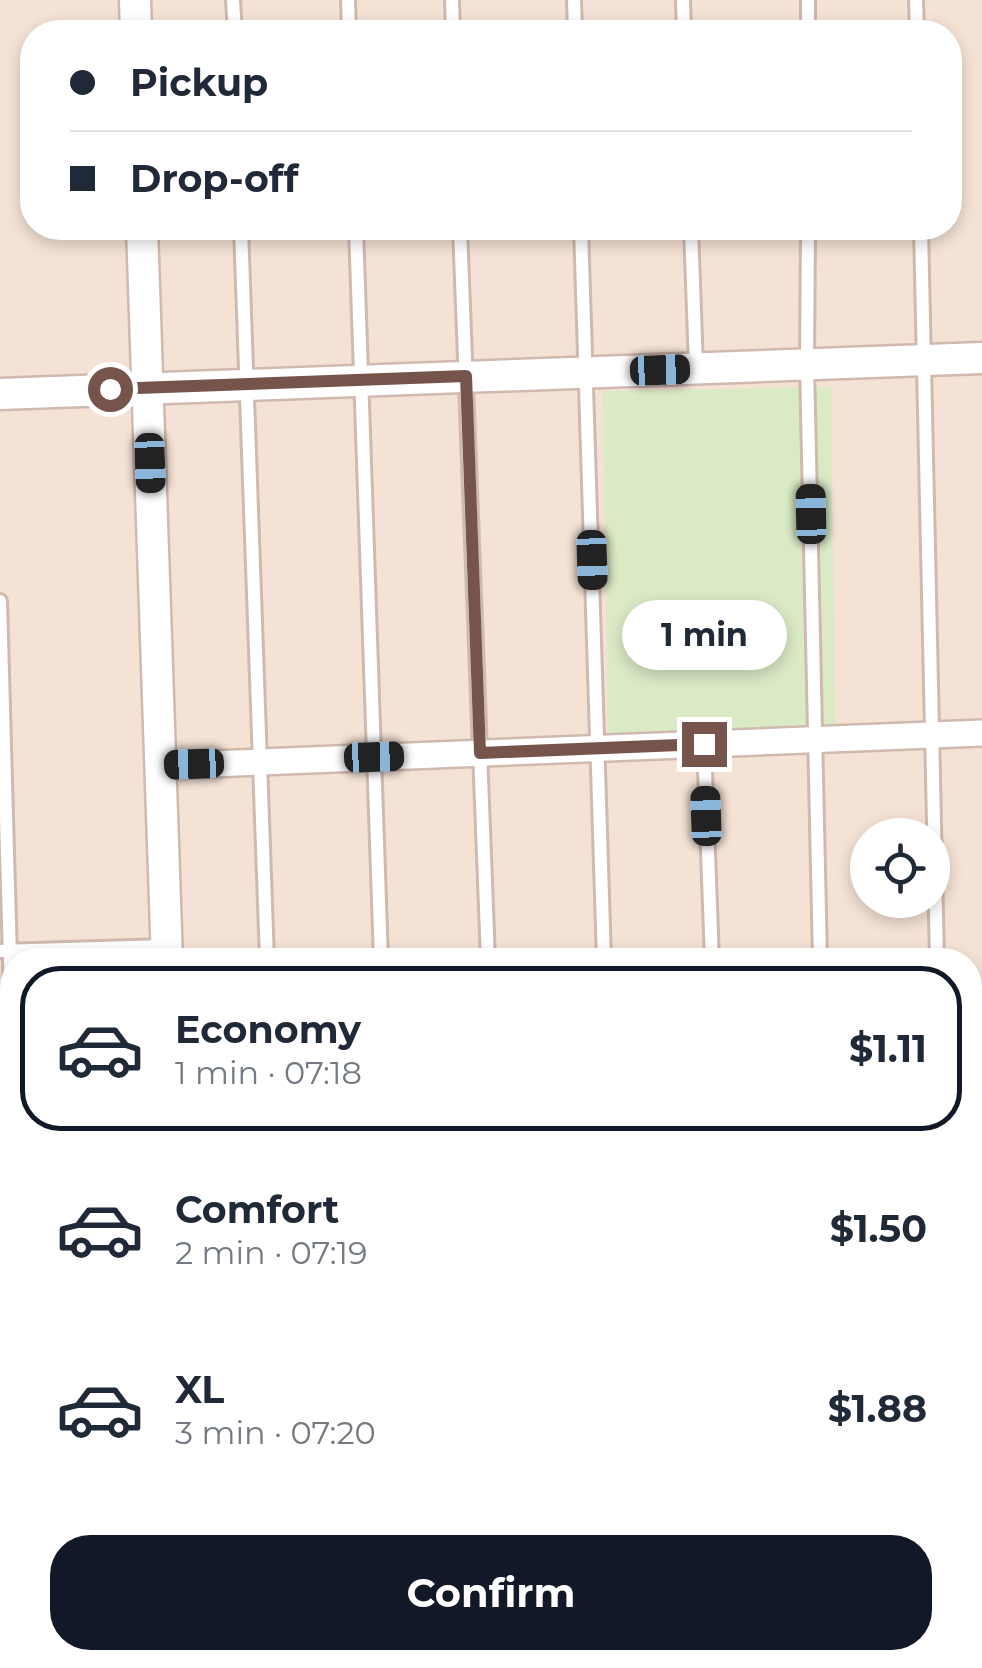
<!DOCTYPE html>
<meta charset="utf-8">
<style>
:root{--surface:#fff;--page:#f2f2f3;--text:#1f2937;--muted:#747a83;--line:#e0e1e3;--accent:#111827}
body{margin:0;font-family:Montserrat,sans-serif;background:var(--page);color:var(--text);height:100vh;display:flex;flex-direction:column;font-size:38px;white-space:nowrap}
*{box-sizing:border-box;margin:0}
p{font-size:32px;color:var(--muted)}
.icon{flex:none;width:55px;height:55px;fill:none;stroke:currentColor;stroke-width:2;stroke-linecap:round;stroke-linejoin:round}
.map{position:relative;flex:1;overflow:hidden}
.details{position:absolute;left:0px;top:948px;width:982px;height:722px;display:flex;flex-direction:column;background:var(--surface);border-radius:40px 40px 0 0;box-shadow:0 5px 15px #0003}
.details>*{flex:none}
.top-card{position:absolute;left:20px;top:20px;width:942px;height:220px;border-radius:40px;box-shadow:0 5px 15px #0003;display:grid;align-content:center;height:220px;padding:0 50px;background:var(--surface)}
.controls{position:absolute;left:850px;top:818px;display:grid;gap:20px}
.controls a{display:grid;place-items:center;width:100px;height:100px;border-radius:50%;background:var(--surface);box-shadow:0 5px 15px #0003;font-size:50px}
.end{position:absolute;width:45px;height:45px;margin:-22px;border:12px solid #76544b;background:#fff;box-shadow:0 0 0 5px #fff}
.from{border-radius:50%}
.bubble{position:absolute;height:70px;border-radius:35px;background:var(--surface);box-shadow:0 5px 15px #0003;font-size:32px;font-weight:700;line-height:70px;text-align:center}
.car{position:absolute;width:30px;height:60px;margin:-30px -15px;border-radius:12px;box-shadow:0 0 8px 2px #0007;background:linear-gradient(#222 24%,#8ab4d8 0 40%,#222 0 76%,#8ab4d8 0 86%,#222 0)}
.top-card b{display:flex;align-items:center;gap:35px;height:95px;font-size:38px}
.top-card b+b{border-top:2px solid var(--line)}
.top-card i{width:25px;height:25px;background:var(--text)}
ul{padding:18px 0 0;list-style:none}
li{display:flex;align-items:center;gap:30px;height:165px;margin:0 20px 15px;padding:0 30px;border:5px solid transparent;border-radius:40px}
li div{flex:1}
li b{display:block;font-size:38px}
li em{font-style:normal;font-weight:700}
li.current{border-color:var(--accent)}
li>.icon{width:90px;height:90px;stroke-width:1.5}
.cta{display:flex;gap:20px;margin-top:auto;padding:20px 50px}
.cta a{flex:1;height:115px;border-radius:40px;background:var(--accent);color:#fff;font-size:40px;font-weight:700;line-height:115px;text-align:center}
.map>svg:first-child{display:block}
</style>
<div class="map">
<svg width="982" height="1668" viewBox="0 0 982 1668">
<rect width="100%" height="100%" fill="#fcf1e7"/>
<!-- residential -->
<path fill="#f4e2d5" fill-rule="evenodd" d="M0,0H982V1668H0ZM32,32H950V228H32ZM868,835H932V900H868ZM12,960H970V1658H12Z"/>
<!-- green -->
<polygon fill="#d9eac5" points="831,387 835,747 608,751 603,391"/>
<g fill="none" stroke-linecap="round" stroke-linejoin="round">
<!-- service casing -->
<g stroke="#d0b9af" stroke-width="18">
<g id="service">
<polyline points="233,0 235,32"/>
<polyline points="348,0 349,32"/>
<polyline points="452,0 453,32"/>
<polyline points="574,0 575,32"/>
<polyline points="683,0 684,32"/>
<polyline points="916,0 917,32"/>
<polyline points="808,32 808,0"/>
<polyline points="241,228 267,960"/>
<polyline points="356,228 381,960"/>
<polyline points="460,228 488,960"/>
<polyline points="581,228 604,960"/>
<polyline points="691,228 696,366"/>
<polyline points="808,228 807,365 820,960"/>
<polyline points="921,228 937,960"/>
<polyline points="0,601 12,1031"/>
<polyline points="704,744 712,960"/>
<polyline points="0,951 166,946"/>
<polyline points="970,1287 982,1287"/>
<polyline points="241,1658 241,1668"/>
<polyline points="359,1658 359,1668"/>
<polyline points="465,1658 465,1668"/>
<polyline points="582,1658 582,1668"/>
<polyline points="802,1658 802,1668"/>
<polyline points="921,1658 921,1668"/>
<polyline points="695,1668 695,1658"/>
</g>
</g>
<!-- minor casing -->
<g stroke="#d0b9af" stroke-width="30">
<g id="minor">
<polyline points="160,766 982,733"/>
<polyline points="0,1102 12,1102"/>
<polyline points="970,1541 982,1540"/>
<polyline points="0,1565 12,1564"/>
</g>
</g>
<!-- tertiary casing -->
<g stroke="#d0b9af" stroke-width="35">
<g id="tertiary">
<polyline points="135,0 136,32"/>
<polyline points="142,228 167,960"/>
<polyline points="0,394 982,358"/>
<polyline points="970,1384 982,1384"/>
<polyline points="0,1412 12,1412"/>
<polyline points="103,1658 103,1668"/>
</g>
</g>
<!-- service -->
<use href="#service" stroke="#fff" stroke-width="12"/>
<!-- minor -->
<use href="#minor" stroke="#fff" stroke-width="25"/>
<!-- tertiary -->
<use href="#tertiary" stroke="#fff" stroke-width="30"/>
</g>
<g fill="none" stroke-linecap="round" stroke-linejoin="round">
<!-- route -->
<polyline stroke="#76544b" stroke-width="12" points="110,389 466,376 480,753 704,744"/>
</g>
</svg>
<div class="controls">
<a><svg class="icon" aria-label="locate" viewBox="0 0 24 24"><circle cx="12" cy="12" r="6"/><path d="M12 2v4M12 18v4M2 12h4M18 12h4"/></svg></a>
</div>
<i class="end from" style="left:110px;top:389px"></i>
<i class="end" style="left:704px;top:744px"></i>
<div class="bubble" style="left:622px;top:600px;width:165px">1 min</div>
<i class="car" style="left:660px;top:370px;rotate:88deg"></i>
<i class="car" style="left:150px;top:463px;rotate:178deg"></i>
<i class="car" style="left:811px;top:514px;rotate:359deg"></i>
<i class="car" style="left:592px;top:560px;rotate:178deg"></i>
<i class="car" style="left:374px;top:757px;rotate:88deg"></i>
<i class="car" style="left:194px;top:764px;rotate:268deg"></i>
<i class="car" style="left:706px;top:816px;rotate:358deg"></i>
<div class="top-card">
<b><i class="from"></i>Pickup</b>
<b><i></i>Drop-off</b>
</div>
<section class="details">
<ul>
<li class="current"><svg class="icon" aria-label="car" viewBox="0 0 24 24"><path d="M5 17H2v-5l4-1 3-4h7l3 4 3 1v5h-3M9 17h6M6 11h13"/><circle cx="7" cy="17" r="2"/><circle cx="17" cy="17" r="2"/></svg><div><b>Economy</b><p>1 min · 07:18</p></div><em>$1.11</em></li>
<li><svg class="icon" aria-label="car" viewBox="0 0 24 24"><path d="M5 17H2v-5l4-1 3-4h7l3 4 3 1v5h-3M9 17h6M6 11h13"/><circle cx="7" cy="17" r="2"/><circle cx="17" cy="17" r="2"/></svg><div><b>Comfort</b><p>2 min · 07:19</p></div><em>$1.50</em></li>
<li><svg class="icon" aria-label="car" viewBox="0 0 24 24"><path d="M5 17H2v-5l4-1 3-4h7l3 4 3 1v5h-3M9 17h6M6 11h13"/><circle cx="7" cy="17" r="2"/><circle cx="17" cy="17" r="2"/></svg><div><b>XL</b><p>3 min · 07:20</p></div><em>$1.88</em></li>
</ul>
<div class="cta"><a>Confirm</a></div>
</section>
</div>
